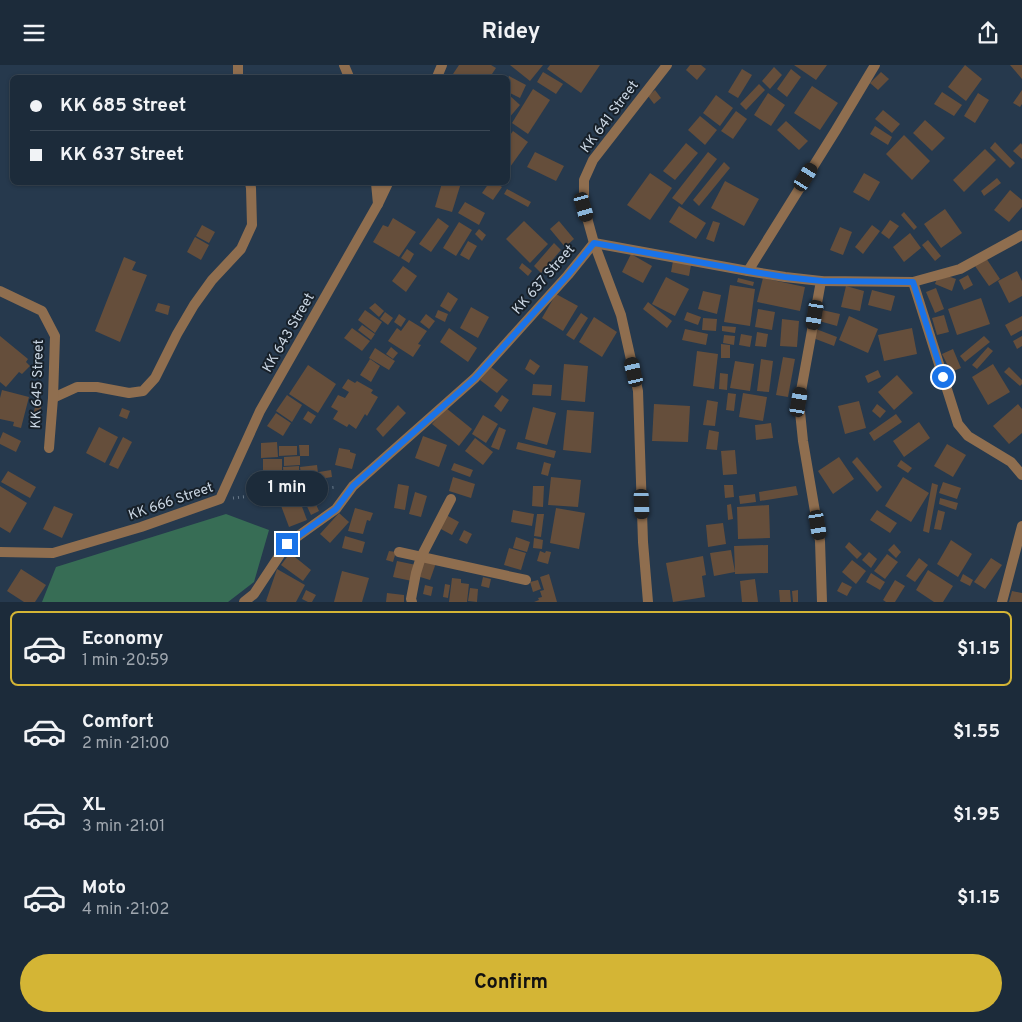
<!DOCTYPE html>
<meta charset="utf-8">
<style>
:root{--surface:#1c2b3a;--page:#293745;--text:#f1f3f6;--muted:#a0a7af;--line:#3a4754;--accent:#d4b535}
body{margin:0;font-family:Overpass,sans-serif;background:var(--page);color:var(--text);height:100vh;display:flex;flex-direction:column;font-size:19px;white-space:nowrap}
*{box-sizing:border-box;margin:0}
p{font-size:16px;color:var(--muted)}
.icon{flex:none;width:28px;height:28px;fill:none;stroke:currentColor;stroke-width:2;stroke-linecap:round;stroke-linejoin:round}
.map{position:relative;height:537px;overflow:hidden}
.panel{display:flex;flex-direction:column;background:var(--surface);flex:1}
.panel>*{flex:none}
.banner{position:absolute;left:10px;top:10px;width:500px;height:110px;border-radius:8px;box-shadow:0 1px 4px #0004,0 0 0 1px var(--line);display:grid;align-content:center;height:110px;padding:0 20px;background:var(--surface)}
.end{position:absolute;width:22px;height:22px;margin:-11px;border:6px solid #1a73e8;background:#fff;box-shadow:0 0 0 2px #fff}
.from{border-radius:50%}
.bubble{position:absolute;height:35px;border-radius:18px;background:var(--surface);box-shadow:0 1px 4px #0004,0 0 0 1px var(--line);font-size:16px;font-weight:700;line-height:35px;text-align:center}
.car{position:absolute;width:15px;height:30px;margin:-15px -8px;border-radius:6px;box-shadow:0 0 4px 1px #0007;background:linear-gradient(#222 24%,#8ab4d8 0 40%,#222 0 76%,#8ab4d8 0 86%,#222 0)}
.banner b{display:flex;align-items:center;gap:18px;height:48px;font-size:19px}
.banner b+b{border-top:1px solid var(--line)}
.banner i{width:12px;height:12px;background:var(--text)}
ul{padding:9px 0 0;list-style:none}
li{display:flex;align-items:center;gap:15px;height:75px;margin:0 10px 8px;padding:0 10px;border:2px solid transparent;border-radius:8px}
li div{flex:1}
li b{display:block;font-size:19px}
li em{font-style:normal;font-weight:700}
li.current{border-color:var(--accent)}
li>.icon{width:45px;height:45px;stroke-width:1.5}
.action{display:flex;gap:10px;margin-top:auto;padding:10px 20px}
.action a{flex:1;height:58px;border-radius:30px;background:var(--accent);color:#111;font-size:20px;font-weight:700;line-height:58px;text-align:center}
header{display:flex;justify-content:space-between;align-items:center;height:65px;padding:0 20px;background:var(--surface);font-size:22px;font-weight:700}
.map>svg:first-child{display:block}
</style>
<header><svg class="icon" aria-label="menu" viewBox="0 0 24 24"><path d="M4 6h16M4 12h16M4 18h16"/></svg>Ridey<svg class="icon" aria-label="share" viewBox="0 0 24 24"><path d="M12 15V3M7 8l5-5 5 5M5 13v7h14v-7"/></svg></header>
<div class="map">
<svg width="1022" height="537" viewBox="0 0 1022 537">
<rect width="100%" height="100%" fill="#26394d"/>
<!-- green -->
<polygon fill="#376d55" points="226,449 269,465 254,517 228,537 42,537 56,502"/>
<!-- building -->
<g fill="#654e3b">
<polygon points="459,0 491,0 496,3 490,12 451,12"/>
<polygon points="510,0 543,0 530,16"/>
<polygon points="550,0 600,0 581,28 547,4"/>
<polygon points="690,0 701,0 706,4 697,15 686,5"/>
<polygon points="794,0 827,0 816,15"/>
<polygon points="965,0 982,14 966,36 948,22"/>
<polygon points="1010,0 1022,0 1022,14"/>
<polygon points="774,2 782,10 770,24 762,16"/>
<polygon points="742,4 752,10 738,33 728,27"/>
<polygon points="791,4 801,12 787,32 777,24"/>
<polygon points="543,7 563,19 556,29 537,17"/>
<polygon points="881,7 889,14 878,25 870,18"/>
<polygon points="509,11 526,20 520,33 508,27 508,13"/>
<polygon points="759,19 765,25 746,45 740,39"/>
<polygon points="812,21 838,38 820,65 794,48"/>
<polygon points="533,24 550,35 528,69 512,58"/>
<polygon points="655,25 661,33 654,39 648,31"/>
<polygon points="1022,25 1022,39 1020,42 1013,38"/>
<polygon points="942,27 962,40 954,51 934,39"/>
<polygon points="768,28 785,40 771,61 754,50"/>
<polygon points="978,28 989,35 975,58 964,51"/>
<polygon points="508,29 520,40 508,54"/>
<polygon points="716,30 733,43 720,61 703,48"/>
<polygon points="883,45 900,59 892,68 875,54"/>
<polygon points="736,46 747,54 733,74 721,66"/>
<polygon points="700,51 717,65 705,80 688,65"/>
<polygon points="925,55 945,73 932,86 913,68"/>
<polygon points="786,56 808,76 799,85 777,65"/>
<polygon points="875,61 892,72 888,80 870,69"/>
<polygon points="513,66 528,77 510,102 508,100 508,73"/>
<polygon points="904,70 930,96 912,115 886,89"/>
<polygon points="995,77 1015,98 1010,103 990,83"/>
<polygon points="686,78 698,88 675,115 663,106"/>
<polygon points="1021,78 1022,80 1022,94 1013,86"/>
<polygon points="985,84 996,95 964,127 953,115"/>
<polygon points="535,87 564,101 556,116 527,102"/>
<polygon points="708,87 717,94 682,140 672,133"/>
<polygon points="724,97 730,103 699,141 693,135"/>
<polygon points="650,108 672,123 650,155 627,140"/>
<polygon points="864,108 880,117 869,136 853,127"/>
<polygon points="997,113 1001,118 984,131 981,126"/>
<polygon points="725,116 759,134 744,161 711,143"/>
<polygon points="442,118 461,118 452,147 435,142"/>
<polygon points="489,118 495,118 502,122 493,135 482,128"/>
<polygon points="507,124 531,137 528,142 504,129"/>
<polygon points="1010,125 1022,135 1022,142 1009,157 994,145"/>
<polygon points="465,137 485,148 479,160 458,148"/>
<polygon points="679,141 706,158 696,174 669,157"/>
<polygon points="945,144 962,168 941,183 924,159"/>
<polygon points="904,147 917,162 914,165 901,150"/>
<polygon points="393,153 416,167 399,192 373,177 383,160 388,162"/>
<polygon points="438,153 449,161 431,187 419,179"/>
<polygon points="890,155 899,161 889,174 881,168"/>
<polygon points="524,156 548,179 530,198 506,174"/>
<polygon points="559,156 574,174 565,182 550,164"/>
<polygon points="713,156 720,158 714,177 706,174"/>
<polygon points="459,157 472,165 456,191 443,183"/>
<polygon points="202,160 215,167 209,178 196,171"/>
<polygon points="872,160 880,166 863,189 855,182"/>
<polygon points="840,162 852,167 843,190 830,185"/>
<polygon points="479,164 486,170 482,176 475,169"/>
<polygon points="910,168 921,183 904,197 893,182"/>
<polygon points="195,172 209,180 201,195 187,187"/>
<polygon points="928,175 941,191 935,196 922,180"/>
<polygon points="468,176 477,181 469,195 460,190"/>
<polygon points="554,178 561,185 541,208 534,201"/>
<polygon points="407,184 414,189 409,198 401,193"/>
<polygon points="631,189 652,201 643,218 622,207"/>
<polygon points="124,192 136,197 132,205 147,210 120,277 95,266"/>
<polygon points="986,193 1000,214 989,221 975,201"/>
<polygon points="673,196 691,200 689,211 671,207"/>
<polygon points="522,198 532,206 528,211 519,203"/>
<polygon points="403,201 417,211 406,227 392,216"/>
<polygon points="1017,206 1022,216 1022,231 1009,238 998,216"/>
<polygon points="939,208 956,214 952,226 935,219"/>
<polygon points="968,210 973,220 964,225 959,215"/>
<polygon points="666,212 689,224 675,251 652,239"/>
<polygon points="738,213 754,217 753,221 737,217"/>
<polygon points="763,213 805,222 800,246 757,237"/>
<polygon points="730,220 755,224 750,261 724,257"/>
<polygon points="846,221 864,226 860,246 841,242"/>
<polygon points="936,223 944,244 935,248 926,227"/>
<polygon points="872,225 895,231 891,246 868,240"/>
<polygon points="703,226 721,230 717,249 698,244"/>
<polygon points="448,227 458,234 450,247 440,241"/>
<polygon points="556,229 578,241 563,266 542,253"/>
<polygon points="981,233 990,259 957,270 948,244"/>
<polygon points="648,237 672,256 667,263 643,244"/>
<polygon points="158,238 170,241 168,250 155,246"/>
<polygon points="375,238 384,246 379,252 369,243"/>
<polygon points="471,242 489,252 478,273 460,263"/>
<polygon points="758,244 775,247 772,265 755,262"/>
<polygon points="365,245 382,257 375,268 358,255"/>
<polygon points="438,245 448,249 445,257 435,252"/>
<polygon points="822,245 840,249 837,261 819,256"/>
<polygon points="385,247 393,253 388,260 380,254"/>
<polygon points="687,247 701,252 698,260 684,255"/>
<polygon points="581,248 588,253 574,275 566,270"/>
<polygon points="399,249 406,254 401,262 394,257"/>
<polygon points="426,249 435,256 429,264 420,257"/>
<polygon points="944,250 949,267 937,270 932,253"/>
<polygon points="849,251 878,264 868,288 839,275"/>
<polygon points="1022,251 1022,265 1011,271 1005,260"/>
<polygon points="594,252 617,267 602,292 579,277"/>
<polygon points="703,253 717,254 716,266 702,265"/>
<polygon points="782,254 799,256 797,282 780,281"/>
<polygon points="409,255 427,266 418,279 421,280 413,292 388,276 397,263 401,266"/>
<polygon points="362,260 375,269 371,275 358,265"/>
<polygon points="722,261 736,262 735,268 722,266"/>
<polygon points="352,263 370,276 362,286 344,273"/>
<polygon points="449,263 477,283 468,297 440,277"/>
<polygon points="912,263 917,289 884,296 878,270"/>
<polygon points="685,264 708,269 706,280 682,275"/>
<polygon points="816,264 837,272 834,281 813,273"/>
<polygon points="757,267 768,269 766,282 755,281"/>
<polygon points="741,269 752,271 750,282 739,280"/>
<polygon points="724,270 735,271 734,280 723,278"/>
<polygon points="0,271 28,294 26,297 30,301 22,309 19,307 6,322 0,317"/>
<polygon points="984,271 990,277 965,297 960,291"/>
<polygon points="1022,271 1022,281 1017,284 1013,276"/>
<polygon points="721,279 730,280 730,293 721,293"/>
<polygon points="391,282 398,288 393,294 386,289"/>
<polygon points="988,282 993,286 977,304 972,300"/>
<polygon points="375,283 395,296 389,305 369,293"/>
<polygon points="953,284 961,303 951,307 942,289"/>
<polygon points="697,286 718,289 714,324 693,321"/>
<polygon points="783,292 795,294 788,332 776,330"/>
<polygon points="370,294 380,301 371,317 360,310"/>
<polygon points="530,294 540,301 534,310 525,304"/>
<polygon points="761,294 773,296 769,327 757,326"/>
<polygon points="735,296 754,299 750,326 730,323"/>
<polygon points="564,299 588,301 585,337 561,335"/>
<polygon points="993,299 1010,327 988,340 972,312"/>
<polygon points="308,300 336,319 318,348 289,329"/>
<polygon points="491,302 508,315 497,328 480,315"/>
<polygon points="1009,302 1022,315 1022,319 1020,321 1004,307"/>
<polygon points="878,305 881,312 868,318 865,311"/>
<polygon points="720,308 728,309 727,325 719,324"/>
<polygon points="897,310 913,328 894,345 878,327"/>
<polygon points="348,314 355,318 357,316 373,325 371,328 378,332 367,351 365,349 356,364 349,359 347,362 333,354 338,346 331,342 338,330 345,333 349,327 342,323"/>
<polygon points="533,319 552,320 551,331 532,330"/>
<polygon points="2,325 29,332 21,363 13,361 14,357 0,354 0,333"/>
<polygon points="728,328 736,329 734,346 726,345"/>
<polygon points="743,328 767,332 763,356 739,352"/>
<polygon points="287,330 302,340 292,357 276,346"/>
<polygon points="502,330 509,335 501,347 494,341"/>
<polygon points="707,335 718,337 715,361 703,360"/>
<polygon points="859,336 866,363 845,369 838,341"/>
<polygon points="36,337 42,338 39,353 33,351"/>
<polygon points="654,339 690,341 688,377 652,376"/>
<polygon points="877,339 886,346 880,353 872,346"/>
<polygon points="1018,339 1022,344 1022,368 1009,379 993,361"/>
<polygon points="398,340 406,348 383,372 376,364"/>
<polygon points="533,342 556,348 547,380 525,374"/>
<polygon points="122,343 130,346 127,354 119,351"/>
<polygon points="446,343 472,364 459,381 432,359"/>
<polygon points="567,345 594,347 591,388 563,385"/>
<polygon points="308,346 316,351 311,359 303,354"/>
<polygon points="276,348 291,358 283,371 267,361"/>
<polygon points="896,349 902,357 874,376 869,368"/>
<polygon points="483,350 498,359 486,378 472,369"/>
<polygon points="919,357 930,373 904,392 893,376"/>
<polygon points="771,358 773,373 756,375 755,360"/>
<polygon points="99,362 118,372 105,398 86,388"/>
<polygon points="499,362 506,365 499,385 491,382"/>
<polygon points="709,365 719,367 717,385 706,384"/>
<polygon points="3,367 21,376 16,387 0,379 0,374"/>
<polygon points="423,371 447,380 439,402 415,393"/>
<polygon points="123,372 132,377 118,404 109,400"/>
<polygon points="475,373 493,387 483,400 465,386"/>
<polygon points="277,377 278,392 261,393 261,378"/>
<polygon points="518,377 556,386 554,393 516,384"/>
<polygon points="947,379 966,390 953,412 934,401"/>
<polygon points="299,380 309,380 309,391 300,391"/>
<polygon points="279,381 297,381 297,390 279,391"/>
<polygon points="339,383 350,385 350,387 356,389 352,404 335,400"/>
<polygon points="735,385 737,409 723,410 721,386"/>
<polygon points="300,391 300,400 284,401 284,392"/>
<polygon points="839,392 854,414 833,429 818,406"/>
<polygon points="857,392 882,422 877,427 852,397"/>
<rect x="263" y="394" width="19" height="21"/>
<polygon points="901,395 912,403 908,408 897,401"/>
<polygon points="544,397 551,399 548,411 541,409"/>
<polygon points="454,398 473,405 470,412 451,405"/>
<polygon points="317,400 319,416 302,419 300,402"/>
<polygon points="299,401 299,414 284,415 283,402"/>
<polygon points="331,405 332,412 320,414 319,407"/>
<polygon points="8,406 36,422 30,433 1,417"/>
<polygon points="453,412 475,419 471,433 449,426"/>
<polygon points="551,412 581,415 578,442 548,440"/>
<polygon points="903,412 929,428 911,457 885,441"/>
<polygon points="943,417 961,423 957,434 939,428"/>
<polygon points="932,418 938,420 929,468 923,466"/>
<polygon points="398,419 409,421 405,445 394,443"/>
<polygon points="724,420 733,420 734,432 725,433"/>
<polygon points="0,421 27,438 10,468 0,462"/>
<polygon points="533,421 544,421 543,442 532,441"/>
<polygon points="796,421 798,430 760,436 759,427"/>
<polygon points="415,427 427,431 421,452 409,449"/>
<polygon points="755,429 756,437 740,439 739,431"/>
<polygon points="298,431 307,455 289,462 280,438"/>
<polygon points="313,433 319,446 311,450 305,437"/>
<polygon points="940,433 958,438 956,445 939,439"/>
<polygon points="731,439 733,454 728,455 727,440"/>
<polygon points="769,440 770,473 738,474 737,442"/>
<polygon points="54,441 73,449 62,473 43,464"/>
<polygon points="355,443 373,448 370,456 367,455 363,469 348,466"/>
<polygon points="556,443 585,448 579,484 550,478"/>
<polygon points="513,445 534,449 532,461 511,457"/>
<polygon points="877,445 897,458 890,468 870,455"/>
<polygon points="938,445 945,447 941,465 934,464"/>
<polygon points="339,448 349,457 330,478 320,469"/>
<polygon points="537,449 544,449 541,472 534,471"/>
<polygon points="446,450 459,457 452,470 439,463"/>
<polygon points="723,458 726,479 708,482 706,460"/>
<polygon points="464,465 472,469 467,479 459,475"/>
<polygon points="345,471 365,477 362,488 342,483"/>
<polygon points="516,472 530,477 527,487 513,483"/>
<polygon points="534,473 543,475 542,484 533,483"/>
<polygon points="951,475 972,489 958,512 937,499"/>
<polygon points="849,477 862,489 857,494 845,482"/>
<polygon points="894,479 901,487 896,493 888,485"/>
<polygon points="768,480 768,508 735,509 735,507 714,511 710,488 731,485 735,507 734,481"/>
<polygon points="509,483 526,488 521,505 504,500"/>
<polygon points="389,486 396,487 393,497 386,495"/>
<polygon points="540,486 545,488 546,486 551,487 548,499 537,496"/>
<polygon points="869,487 877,494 871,503 862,495"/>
<polygon points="290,488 311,505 303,516 281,500"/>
<polygon points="887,489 898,497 885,514 874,506"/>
<polygon points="703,491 706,510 702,511 705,532 673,537 666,498"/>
<polygon points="919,493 928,500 915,517 906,511"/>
<polygon points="991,493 1002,500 985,524 974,517"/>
<polygon points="423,494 436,498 430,515 417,511"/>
<polygon points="852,495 866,506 856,519 842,507"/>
<polygon points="397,496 416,500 412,516 393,512"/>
<polygon points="21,504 46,520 35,537 24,537 7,526"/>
<polygon points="277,504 305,520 296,537 268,537 266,536"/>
<polygon points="928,505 953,521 943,537 934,537 916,525"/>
<polygon points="342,506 369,513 362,537 334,537"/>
<polygon points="871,508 885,517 880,525 866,517"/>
<polygon points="549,509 557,537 534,537 539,535 538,533 542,532 540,526 544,525 540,512"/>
<polygon points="963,509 973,515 970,521 960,516"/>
<polygon points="483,512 491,514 489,523 481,521"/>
<polygon points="452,513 461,514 461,518 469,519 467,537 449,537"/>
<polygon points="755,514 758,537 742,537 740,516"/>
<polygon points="538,515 541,524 533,527 530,517"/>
<polygon points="895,515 905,521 895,537 886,537 883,535"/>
<polygon points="842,517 852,522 847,531 837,526"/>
<polygon points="445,519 450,520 448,533 443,532"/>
<polygon points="425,520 433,522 431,531 423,529"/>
<polygon points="470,523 478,524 477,537 468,536"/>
<polygon points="306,525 316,530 312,537 308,537 302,534"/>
<polygon points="779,525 790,525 791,537 780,537"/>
<polygon points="798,525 798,537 793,537 792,526"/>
<polygon points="1012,526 1022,528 1022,537 1009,537"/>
<polygon points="387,528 404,530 404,537 386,537"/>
</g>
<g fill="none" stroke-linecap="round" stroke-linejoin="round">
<!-- path -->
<polyline stroke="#677889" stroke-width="3" stroke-dasharray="1 4" stroke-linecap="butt" points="233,433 337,422"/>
<!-- lane -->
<g stroke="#8f6e4f" stroke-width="10">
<polyline points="344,0 349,12"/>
<polyline points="238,12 238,0"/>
<polyline points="376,118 378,139"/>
<polyline points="53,333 77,322 97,322 129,328 143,326 155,313 177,269 194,240 212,215 241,184 252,160 251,123 250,118"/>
</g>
<!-- street -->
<g stroke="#8f6e4f" stroke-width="10">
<polyline points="437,12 442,0"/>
<polyline points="748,206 836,65 875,0"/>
<polyline points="821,216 799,337 803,376 820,476 822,537"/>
<polyline points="913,217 958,359 968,371 1011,397 1022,410"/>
<polyline points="0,226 42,246 55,271 53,333 49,383"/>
<polyline points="0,487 53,488 141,462 220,434 260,346 378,139 388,118"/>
<polyline points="399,487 526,515"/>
<polyline points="244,537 254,529 287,479 336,444 353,421 475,313 568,210 594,178 748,206 785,212 821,216 913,217 960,204 1022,170"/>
<polyline points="412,537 411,534 416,508 421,492 451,434"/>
<polyline points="648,537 643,477 638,326 621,250 594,178 584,142 584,115 593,95 667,0"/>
<polyline points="1002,537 1022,461"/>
</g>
</g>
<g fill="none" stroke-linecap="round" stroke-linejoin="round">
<!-- route -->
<polyline stroke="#1a73e8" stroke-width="6" points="287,479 336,444 353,421 475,313 568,210 594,178 748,206 785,212 822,216 913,217 943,312"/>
</g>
<g text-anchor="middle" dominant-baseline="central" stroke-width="4" stroke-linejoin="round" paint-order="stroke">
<!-- street labels -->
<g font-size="14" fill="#cad6e3" stroke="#172029">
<text transform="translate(610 52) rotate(-53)">KK 641 Street</text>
<text transform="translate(544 215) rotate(-49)">KK 637 Street</text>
<text transform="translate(289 268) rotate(-60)">KK 643 Street</text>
<text transform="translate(38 319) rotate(-88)">KK 645 Street</text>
<text transform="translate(171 437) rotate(-19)">KK 666 Street</text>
</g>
</g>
</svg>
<i class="end from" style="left:943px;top:312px"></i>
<i class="end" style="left:287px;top:479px"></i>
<div class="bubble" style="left:246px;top:406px;width:82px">1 min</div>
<i class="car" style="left:806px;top:112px;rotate:32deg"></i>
<i class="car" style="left:584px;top:142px;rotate:164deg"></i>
<i class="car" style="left:815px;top:250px;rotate:190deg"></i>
<i class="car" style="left:634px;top:307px;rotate:347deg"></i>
<i class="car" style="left:799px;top:337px;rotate:10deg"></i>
<i class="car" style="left:642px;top:439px;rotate:178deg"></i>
<i class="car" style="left:818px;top:460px;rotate:170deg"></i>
<div class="banner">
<b><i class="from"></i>KK 685 Street</b>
<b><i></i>KK 637 Street</b>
</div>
</div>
<section class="panel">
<ul>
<li class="current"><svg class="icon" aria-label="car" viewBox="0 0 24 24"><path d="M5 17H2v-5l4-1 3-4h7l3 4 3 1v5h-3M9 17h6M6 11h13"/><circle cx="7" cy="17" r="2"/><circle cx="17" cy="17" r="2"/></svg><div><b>Economy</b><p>1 min · 20:59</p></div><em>$1.15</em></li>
<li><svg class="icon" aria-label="car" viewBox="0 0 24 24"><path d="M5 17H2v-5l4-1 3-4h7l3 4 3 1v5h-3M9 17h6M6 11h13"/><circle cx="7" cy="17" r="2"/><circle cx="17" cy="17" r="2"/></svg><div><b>Comfort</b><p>2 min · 21:00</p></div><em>$1.55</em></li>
<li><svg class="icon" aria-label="car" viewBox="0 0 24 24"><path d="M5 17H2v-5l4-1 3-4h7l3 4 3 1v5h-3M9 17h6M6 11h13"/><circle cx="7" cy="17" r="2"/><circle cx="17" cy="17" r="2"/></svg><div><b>XL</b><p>3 min · 21:01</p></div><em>$1.95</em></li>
<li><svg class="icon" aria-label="car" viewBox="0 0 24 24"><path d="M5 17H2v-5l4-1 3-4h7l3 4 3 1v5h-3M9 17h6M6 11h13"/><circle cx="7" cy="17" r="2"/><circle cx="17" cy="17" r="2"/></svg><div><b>Moto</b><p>4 min · 21:02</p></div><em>$1.15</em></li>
</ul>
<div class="action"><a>Confirm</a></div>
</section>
